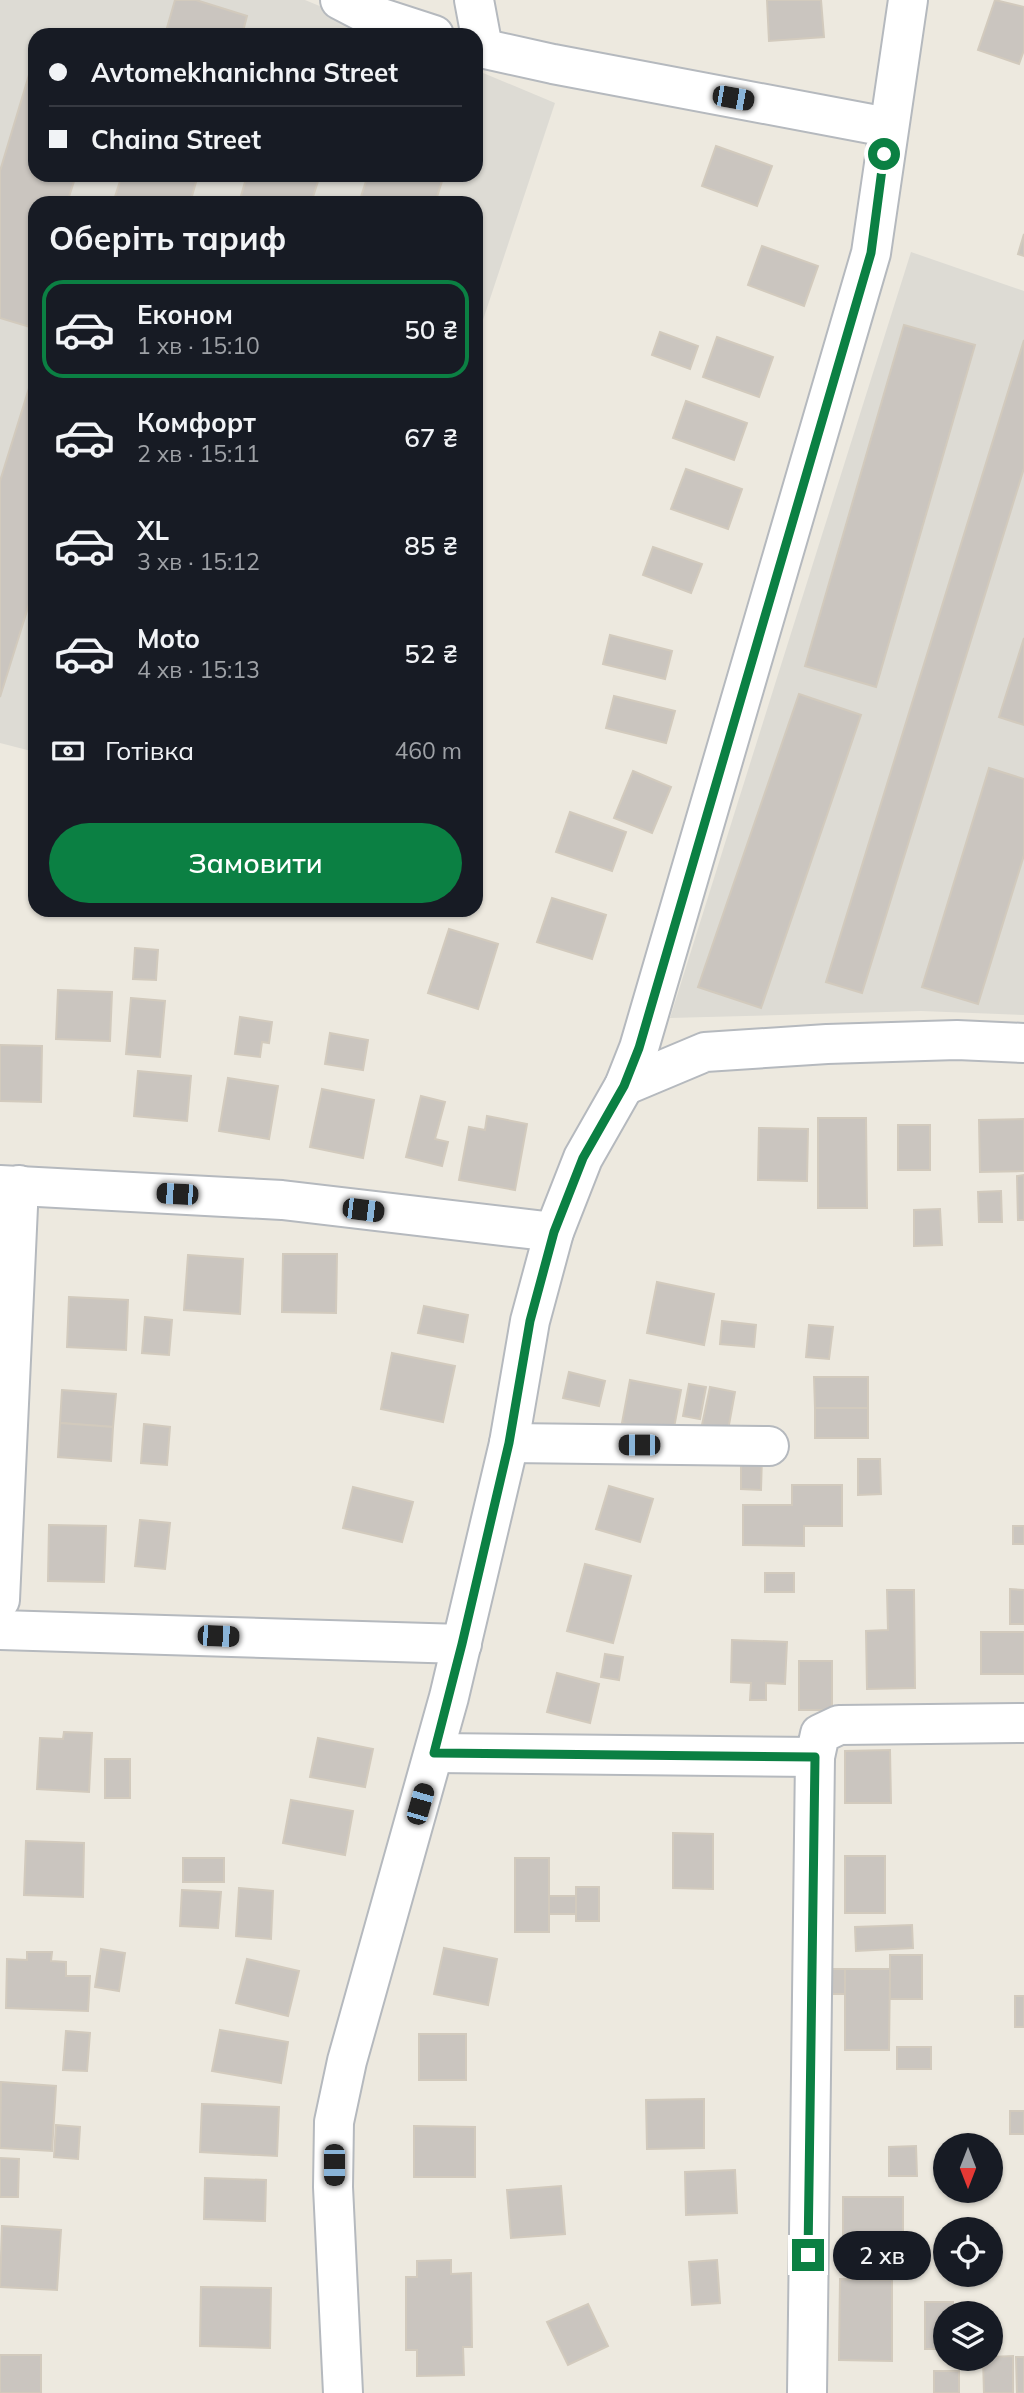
<!DOCTYPE html>
<html lang="uk">
<meta charset="utf-8">
<style>
:root{--surface:#171b24;--page:#20242c;--text:#f1f3f6;--muted:#9ea1a6;--line:#363941;--accent:#0b8043}
body{margin:0;font-family:Mulish,sans-serif;background:var(--page);color:var(--text);height:100vh;display:flex;flex-direction:column;font-size:26px;white-space:nowrap}
*{box-sizing:border-box;margin:0}
p{font-size:23px;color:var(--muted)}
.icon{flex:none;width:38px;height:38px;fill:none;stroke:currentColor;stroke-width:2;stroke-linecap:round;stroke-linejoin:round}
.map{position:relative;flex:1;overflow:hidden}
.sheet{position:absolute;left:28px;top:196px;width:455px;height:721px;display:flex;flex-direction:column;background:var(--surface);border-radius:21px;box-shadow:0 2px 5px #0004}
.sheet>*{flex:none}
.banner{position:absolute;left:28px;top:28px;width:455px;height:154px;border-radius:21px;box-shadow:0 2px 5px #0004;display:grid;align-content:center;height:154px;padding:0 21px;background:var(--surface)}
.needle{width:46px;rotate:180deg}
.buttons{position:absolute;left:933px;top:2133px;display:grid;gap:14px}
.buttons a{display:grid;place-items:center;width:70px;height:70px;border-radius:50%;background:var(--surface);box-shadow:0 2px 5px #0004;font-size:35px}
.end{position:absolute;width:32px;height:32px;margin:-16px;border:9px solid #0b8043;background:#fff;box-shadow:0 0 0 4px #fff}
.from{border-radius:50%}
.bubble{position:absolute;height:49px;border-radius:24px;background:var(--surface);box-shadow:0 2px 5px #0004;font-size:23px;font-weight:600;line-height:49px;text-align:center}
.car{position:absolute;width:21px;height:42px;margin:-21px -10px;border-radius:9px;box-shadow:0 0 5px 2px #0007;background:linear-gradient(#222 24%,#8ab4d8 0 40%,#222 0 76%,#8ab4d8 0 86%,#222 0)}
.banner b{display:flex;align-items:center;gap:24px;height:66px;font-size:26px}
.banner b+b{border-top:2px solid var(--line)}
.banner i{width:18px;height:18px;background:var(--text)}
ul{padding:0;list-style:none}
li{display:flex;align-items:center;gap:21px;height:98px;margin:0 14px 10px;padding:0 7px;border:4px solid transparent;border-radius:21px}
li div{flex:1}
li b{display:block;font-size:26px}
li em{font-style:normal;font-weight:600}
li.active{border-color:var(--accent)}
li>.icon{width:63px;height:63px;stroke-width:1.5}
h2{padding:0 21px;font-size:32px;line-height:84px}
.pay{display:flex;align-items:center;gap:18px;height:77px;padding:0 21px;font-size:26px}
.pay p{margin-inline-start:auto}
.button{display:flex;gap:14px;margin-top:auto;padding:14px 21px}
.button a{flex:1;height:80px;border-radius:42px;background:var(--accent);color:#fff;font-size:28px;font-weight:600;line-height:80px;text-align:center}
.map>svg:first-child{display:block}
</style>
<div class="map">
<svg width="1024" height="2393" viewBox="0 0 1024 2393">
<rect width="100%" height="100%" fill="#ede9df"/>
<!-- industrial -->
<g fill="#dddbd4">
<polygon points="0,0 305,0 390,35 35,35 35,175 476,175 476,70 555,103 476,341 476,203 35,203 35,752 0,743"/>
<polygon points="911,252 1024,291 1024,1015 921,1011 670,1018"/>
</g>
<!-- building -->
<g fill="#cac5bf" stroke="#d2cabd" stroke-width="2">
<polygon points="175,0 196,0 247,16 242,35 165,35"/>
<polygon points="767,0 821,0 824,37 769,41"/>
<polygon points="995,0 1024,7 1024,50 1019,64 978,50"/>
<polygon points="35,55 35,175 76,175 67,203 35,203 35,310 30,327 0,318 0,171"/>
<polygon points="716,146 772,166 757,206 702,186"/>
<polygon points="122,175 198,175 190,203 113,203"/>
<polygon points="247,175 320,175 311,203 239,203"/>
<polygon points="368,175 444,175 435,203 359,203"/>
<polygon points="1024,234 1024,256 1018,254"/>
<polygon points="762,246 818,266 804,306 748,285"/>
<polygon points="904,325 975,345 876,687 805,666"/>
<polygon points="660,332 698,346 690,369 652,355"/>
<polygon points="717,337 773,357 759,397 703,377"/>
<polygon points="1024,340 1024,468 862,993 826,982"/>
<polygon points="30,385 35,386 35,585 0,697 0,481"/>
<polygon points="686,401 747,423 734,460 673,438"/>
<polygon points="686,469 742,489 728,529 671,509"/>
<polygon points="653,547 702,564 691,593 643,575"/>
<polygon points="610,635 672,651 665,679 603,664"/>
<polygon points="1024,638 1024,725 999,717"/>
<polygon points="799,694 861,715 761,1008 698,987"/>
<polygon points="614,696 675,711 666,743 606,728"/>
<polygon points="989,768 1024,779 1024,855 978,1004 922,987"/>
<polygon points="633,771 671,787 652,833 614,818"/>
<polygon points="570,812 626,832 612,871 556,852"/>
<polygon points="552,898 606,915 592,959 537,942"/>
<polygon points="449,929 498,944 478,1009 428,993"/>
<polygon points="135,948 158,950 156,980 133,979"/>
<polygon points="58,990 112,992 110,1041 56,1039"/>
<polygon points="131,998 165,1001 160,1057 126,1054"/>
<polygon points="240,1017 272,1022 269,1043 262,1042 260,1057 235,1054"/>
<polygon points="330,1033 368,1040 363,1070 325,1064"/>
<polygon points="0,1045 42,1046 41,1102 0,1101"/>
<polygon points="138,1071 191,1076 187,1121 134,1116"/>
<polygon points="228,1078 278,1086 269,1139 219,1131"/>
<polygon points="322,1089 374,1100 363,1158 310,1147"/>
<polygon points="421,1096 445,1102 435,1139 448,1142 442,1166 406,1157"/>
<polygon points="487,1116 527,1124 515,1190 459,1180 469,1127 485,1130"/>
<polygon points="818,1118 866,1118 867,1208 818,1208"/>
<polygon points="1024,1119 1024,1171 980,1172 979,1120"/>
<rect x="898" y="1125" width="32" height="45"/>
<polygon points="759,1128 808,1129 807,1181 758,1180"/>
<polygon points="1024,1175 1024,1220 1018,1220 1017,1176"/>
<polygon points="1001,1191 1002,1222 979,1222 978,1192"/>
<polygon points="940,1209 942,1245 914,1246 914,1210"/>
<polygon points="283,1254 337,1254 336,1313 282,1312"/>
<polygon points="188,1255 243,1259 240,1314 184,1310"/>
<polygon points="657,1282 714,1294 704,1345 647,1333"/>
<polygon points="69,1297 128,1300 126,1350 67,1347"/>
<polygon points="424,1306 468,1315 463,1342 418,1333"/>
<polygon points="145,1317 172,1320 169,1355 142,1353"/>
<polygon points="722,1321 756,1325 754,1347 720,1344"/>
<polygon points="809,1325 833,1327 829,1359 806,1357"/>
<polygon points="392,1353 455,1366 443,1422 381,1409"/>
<polygon points="569,1372 605,1381 599,1406 563,1398"/>
<polygon points="814,1377 868,1377 868,1408 815,1408"/>
<polygon points="630,1380 681,1390 673,1433 622,1423"/>
<polygon points="689,1384 706,1387 700,1419 683,1416"/>
<polygon points="710,1387 735,1392 728,1430 702,1425"/>
<polygon points="62,1390 116,1394 113,1427 60,1423"/>
<rect x="815" y="1408" width="53" height="30"/>
<polygon points="60,1423 113,1427 111,1461 58,1457"/>
<polygon points="144,1424 170,1427 167,1465 141,1463"/>
<polygon points="741,1456 762,1456 761,1490 741,1489"/>
<polygon points="858,1459 880,1459 881,1494 858,1495"/>
<polygon points="792,1485 842,1485 842,1526 804,1526 804,1546 743,1545 743,1505 792,1505"/>
<polygon points="609,1486 653,1499 640,1542 596,1529"/>
<polygon points="353,1487 413,1502 402,1542 343,1528"/>
<polygon points="140,1520 170,1523 165,1569 135,1566"/>
<polygon points="49,1525 106,1526 104,1582 48,1581"/>
<rect x="1013" y="1526" width="11" height="18"/>
<polygon points="585,1564 631,1576 613,1643 567,1631"/>
<rect x="765" y="1573" width="29" height="19"/>
<polygon points="1010,1589 1024,1590 1024,1624 1010,1624"/>
<polygon points="887,1590 914,1590 915,1688 867,1689 866,1631 888,1630"/>
<rect x="981" y="1632" width="43" height="42"/>
<polygon points="732,1640 787,1642 785,1684 766,1683 766,1700 750,1700 751,1683 731,1682"/>
<polygon points="605,1654 623,1657 619,1680 601,1677"/>
<rect x="799" y="1661" width="33" height="49"/>
<polygon points="557,1673 599,1684 590,1723 547,1712"/>
<polygon points="64,1732 92,1733 89,1792 37,1789 40,1738 63,1739"/>
<polygon points="318,1738 373,1749 365,1787 310,1777"/>
<polygon points="890,1750 891,1803 845,1803 845,1751"/>
<rect x="105" y="1759" width="25" height="39"/>
<polygon points="291,1800 353,1811 345,1855 283,1843"/>
<polygon points="673,1833 713,1834 713,1889 673,1888"/>
<polygon points="26,1841 84,1843 83,1897 24,1895"/>
<rect x="845" y="1856" width="40" height="57"/>
<rect x="183" y="1858" width="41" height="24"/>
<rect x="515" y="1858" width="34" height="74"/>
<rect x="576" y="1887" width="23" height="34"/>
<polygon points="239,1888 273,1891 271,1939 236,1936"/>
<polygon points="182,1890 221,1892 218,1928 180,1926"/>
<rect x="549" y="1896" width="27" height="18"/>
<polygon points="912,1925 913,1948 856,1951 855,1927"/>
<polygon points="444,1948 497,1959 488,2005 434,1994"/>
<polygon points="101,1949 125,1953 119,1991 95,1987"/>
<polygon points="27,1952 52,1952 51,1961 66,1962 66,1976 90,1976 88,2011 6,2008 7,1959 27,1960"/>
<rect x="890" y="1955" width="32" height="44"/>
<polygon points="247,1959 299,1971 288,2016 236,2003"/>
<rect x="826" y="1969" width="19" height="25"/>
<polygon points="845,1969 890,1969 889,2050 845,2050"/>
<rect x="1015" y="1996" width="9" height="31"/>
<polygon points="220,2030 288,2042 281,2083 212,2071"/>
<polygon points="66,2031 90,2033 87,2071 63,2070"/>
<rect x="419" y="2034" width="47" height="46"/>
<rect x="897" y="2047" width="34" height="22"/>
<polygon points="1,2082 56,2086 52,2151 0,2148"/>
<polygon points="704,2099 704,2148 647,2149 646,2100"/>
<polygon points="202,2104 279,2107 277,2156 200,2152"/>
<rect x="1010" y="2111" width="14" height="23"/>
<polygon points="56,2125 80,2127 78,2159 54,2157"/>
<polygon points="414,2126 475,2127 475,2177 414,2177"/>
<polygon points="916,2146 917,2176 889,2176 889,2147"/>
<polygon points="0,2158 19,2159 18,2197 0,2197"/>
<polygon points="735,2170 737,2213 686,2215 685,2172"/>
<polygon points="205,2178 266,2180 265,2221 204,2219"/>
<polygon points="561,2186 565,2234 511,2238 507,2190"/>
<rect x="843" y="2197" width="60" height="43"/>
<polygon points="2,2226 61,2230 57,2290 0,2287"/>
<polygon points="451,2260 451,2274 471,2273 472,2347 463,2347 464,2375 417,2376 417,2350 406,2350 406,2277 417,2277 417,2261"/>
<polygon points="717,2260 720,2303 692,2305 689,2262"/>
<polygon points="840,2279 892,2280 892,2361 839,2360"/>
<polygon points="201,2287 271,2288 270,2348 200,2346"/>
<polygon points="925,2302 953,2302 953,2314 945,2314 945,2349 925,2349"/>
<polygon points="588,2304 608,2346 568,2365 547,2322"/>
<rect x="0" y="2355" width="41" height="38"/>
<polygon points="1013,2356 1013,2393 984,2393 983,2359 990,2359 990,2357"/>
<polygon points="1016,2357 1024,2357 1024,2393 1017,2393"/>
<rect x="934" y="2371" width="25" height="22"/>
</g>
<g fill="none" stroke-linecap="round" stroke-linejoin="round">
<!-- street casing -->
<g stroke="#b5b9be" stroke-width="42">
<g id="street">
<polyline points="340,0 363,12 434,35"/>
<polyline points="474,0 483,48"/>
<polyline points="476,47 553,64 887,127"/>
<polyline points="624,1086 705,1052 827,1044 957,1040 1024,1043"/>
<polyline points="0,1185 282,1200 554,1232"/>
<polyline points="509,1443 769,1446"/>
<polyline points="0,1600 19,1185"/>
<polyline points="0,1630 462,1644"/>
<polyline points="434,1753 815,1757 820,1734 839,1725 1024,1723"/>
<polyline points="343,2393 333,2187 334,2122 347,2061 449,1697 509,1443 530,1321 554,1232 583,1158 624,1086 639,1048 871,253 908,0"/>
<polyline points="807,2393 815,1757"/>
</g>
</g>
<!-- street -->
<use href="#street" stroke="#fff" stroke-width="38"/>
</g>
<g fill="none" stroke-linecap="round" stroke-linejoin="round">
<!-- route -->
<polyline stroke="#0b8043" stroke-width="9" points="808,2255 815,1757 434,1753 462,1644 509,1443 530,1321 554,1232 583,1158 624,1086 639,1048 871,253 884,154"/>
</g>
</svg>
<div class="buttons">
<a><svg class="needle" viewBox="-14 -14 28 28"><path d="M0-13l5 13h-10z" fill="#e53935"/><path d="M0 13l5-13h-10z" fill="#9ea1a6"/></svg></a>
<a><svg class="icon" aria-label="locate" viewBox="0 0 24 24"><circle cx="12" cy="12" r="6"/><path d="M12 2v4M12 18v4M2 12h4M18 12h4"/></svg></a>
<a><svg class="icon" aria-label="layers" viewBox="0 0 24 24"><path d="M12 4l9 5-9 5-9-5zM3 14l9 5 9-5"/></svg></a>
</div>
<i class="end from" style="left:884px;top:154px"></i>
<i class="end" style="left:808px;top:2255px"></i>
<div class="bubble" style="left:833px;top:2231px;width:98px">2 хв</div>
<i class="car" style="left:733px;top:98px;rotate:100deg"></i>
<i class="car" style="left:177px;top:1194px;rotate:273deg"></i>
<i class="car" style="left:363px;top:1210px;rotate:97deg"></i>
<i class="car" style="left:639px;top:1445px;rotate:270deg"></i>
<i class="car" style="left:218px;top:1636px;rotate:92deg"></i>
<i class="car" style="left:420px;top:1804px;rotate:16deg"></i>
<i class="car" style="left:334px;top:2165px;rotate:180deg"></i>
<div class="banner">
<b><i class="from"></i>Avtomekhanichna Street</b>
<b><i></i>Chaina Street</b>
</div>
<section class="sheet">
<h2>Оберіть тариф</h2>
<ul>
<li class="active"><svg class="icon" aria-label="car" viewBox="0 0 24 24"><path d="M5 17H2v-5l4-1 3-4h7l3 4 3 1v5h-3M9 17h6M6 11h13"/><circle cx="7" cy="17" r="2"/><circle cx="17" cy="17" r="2"/></svg><div><b>Економ</b><p>1 хв · 15:10</p></div><em>50 ₴</em></li>
<li><svg class="icon" aria-label="car" viewBox="0 0 24 24"><path d="M5 17H2v-5l4-1 3-4h7l3 4 3 1v5h-3M9 17h6M6 11h13"/><circle cx="7" cy="17" r="2"/><circle cx="17" cy="17" r="2"/></svg><div><b>Комфорт</b><p>2 хв · 15:11</p></div><em>67 ₴</em></li>
<li><svg class="icon" aria-label="car" viewBox="0 0 24 24"><path d="M5 17H2v-5l4-1 3-4h7l3 4 3 1v5h-3M9 17h6M6 11h13"/><circle cx="7" cy="17" r="2"/><circle cx="17" cy="17" r="2"/></svg><div><b>XL</b><p>3 хв · 15:12</p></div><em>85 ₴</em></li>
<li><svg class="icon" aria-label="car" viewBox="0 0 24 24"><path d="M5 17H2v-5l4-1 3-4h7l3 4 3 1v5h-3M9 17h6M6 11h13"/><circle cx="7" cy="17" r="2"/><circle cx="17" cy="17" r="2"/></svg><div><b>Moto</b><p>4 хв · 15:13</p></div><em>52 ₴</em></li>
</ul>
<div class="pay"><svg class="icon" aria-label="cash" viewBox="0 0 24 24"><path d="M3 7h18v10H3z"/><circle cx="12" cy="12" r="2"/></svg>Готівка<p>460 m</p></div>
<div class="button"><a>Замовити</a></div>
</section>
</div>
